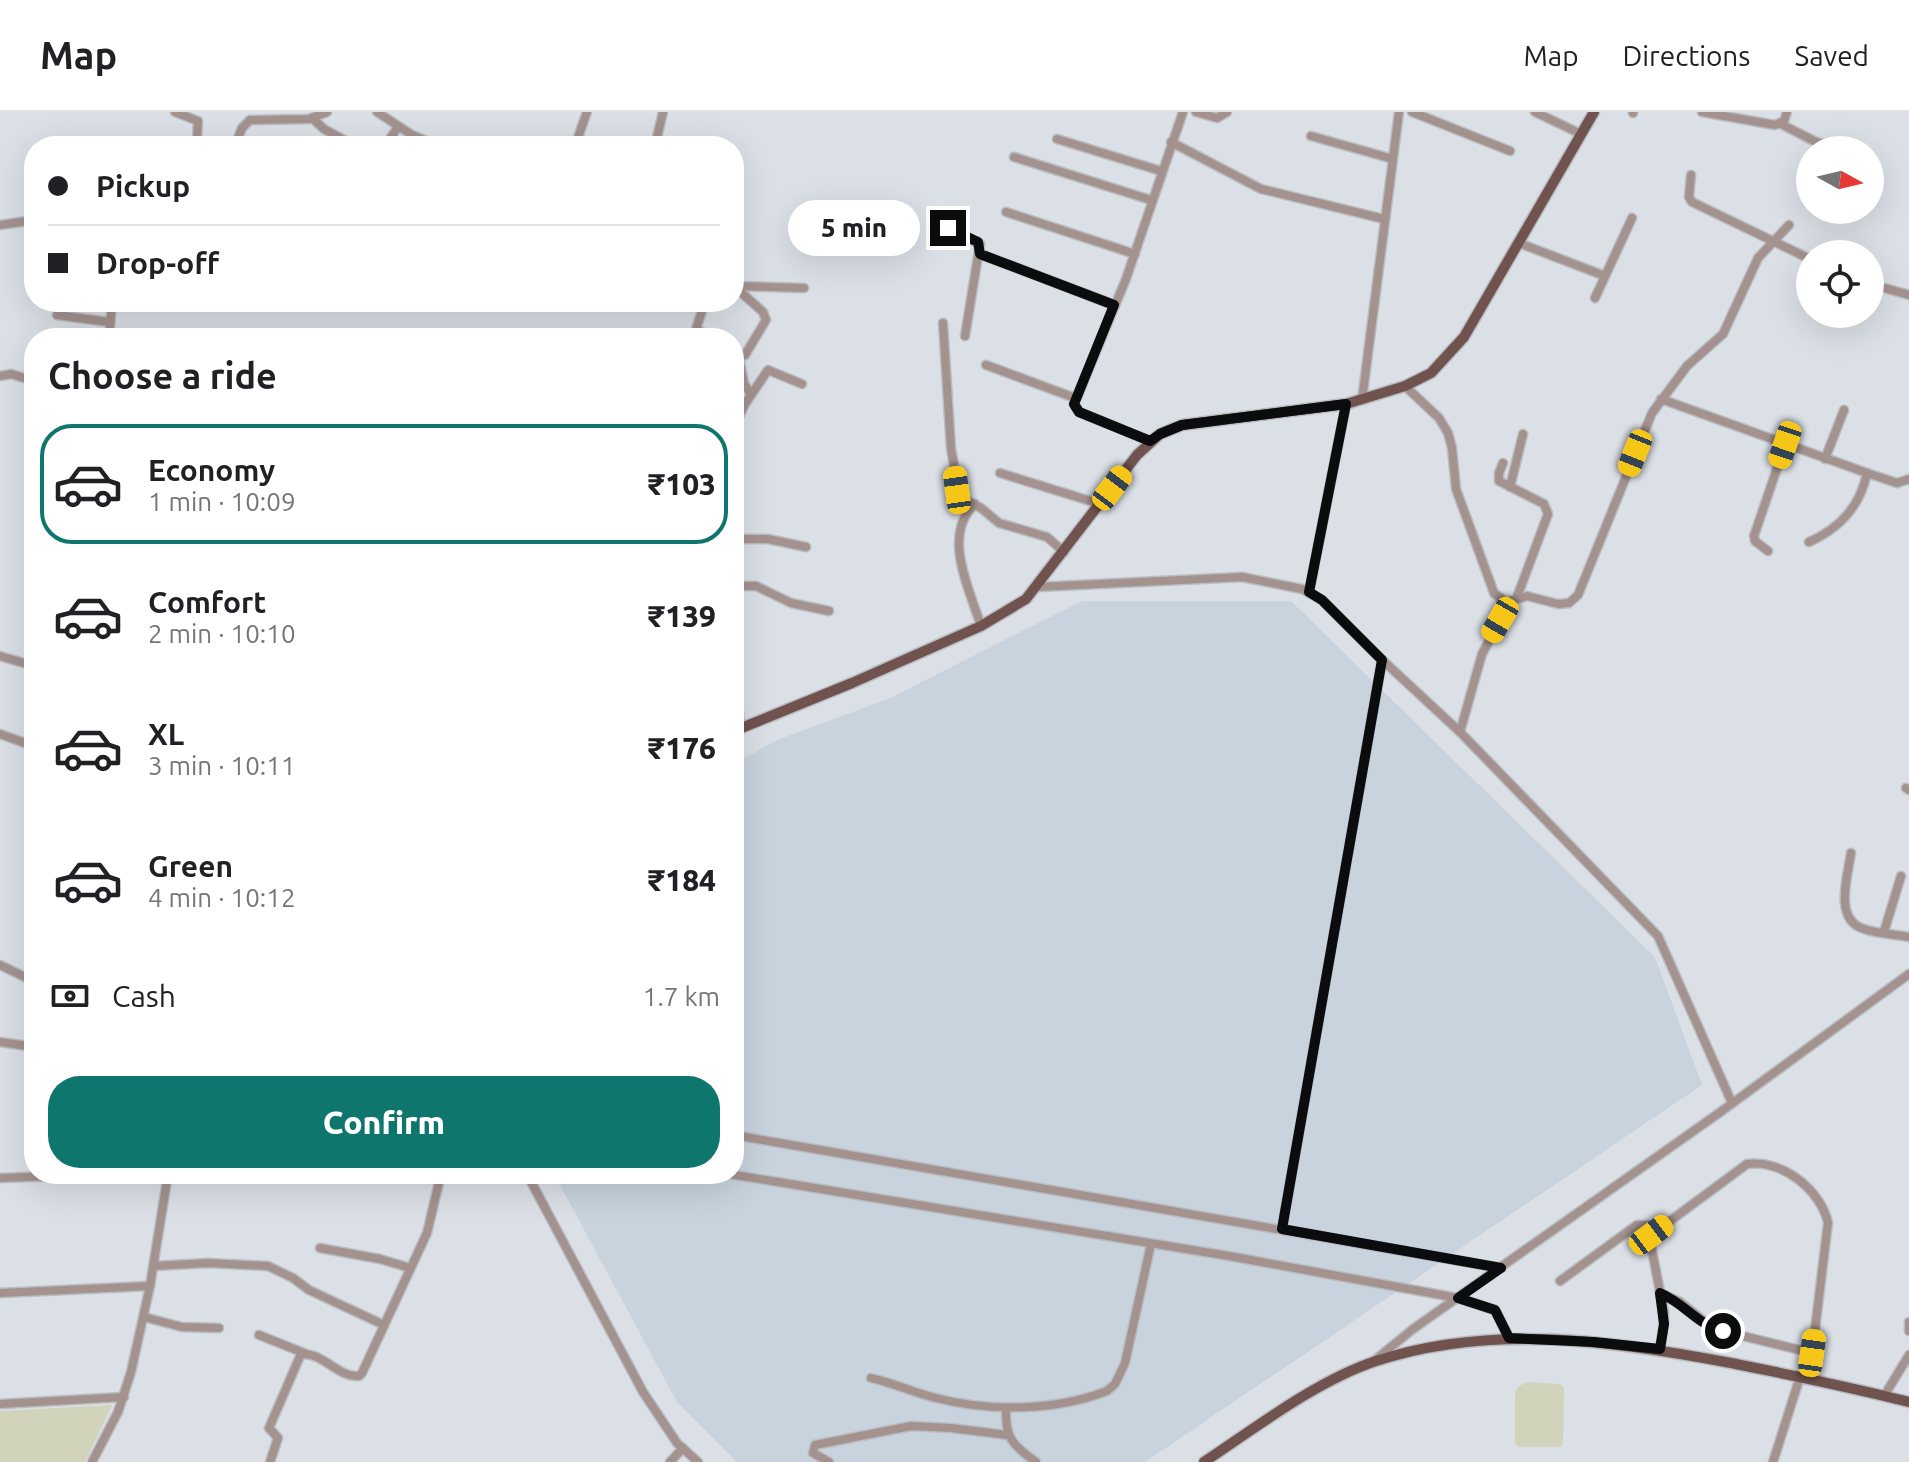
<!DOCTYPE html>
<meta charset="utf-8">
<style>
:root{--surface:#fff;--page:#f2f2f2;--text:#202124;--muted:#757577;--line:#e0e0e0;--accent:#0f766e}
body{margin:0;font-family:Ubuntu,sans-serif;background:var(--page);color:var(--text);height:100vh;display:flex;flex-direction:column;font-size:30px;white-space:nowrap}
*{box-sizing:border-box;margin:0}
p{font-size:26px;color:var(--muted)}
.icon{flex:none;width:44px;height:44px;fill:none;stroke:currentColor;stroke-width:2;stroke-linecap:round;stroke-linejoin:round}
.map{position:relative;flex:1;overflow:hidden}
.panel{position:absolute;left:24px;top:216px;width:720px;height:856px;display:flex;flex-direction:column;background:var(--surface);border-radius:32px;box-shadow:0 8px 32px #0002}
.panel>*{flex:none}
.hud{position:absolute;left:24px;top:24px;width:720px;height:176px;border-radius:32px;box-shadow:0 8px 32px #0002;display:grid;align-content:center;height:176px;padding:0 24px;background:var(--surface)}
.needle{width:52px;rotate:98deg}
.controls{position:absolute;left:1796px;top:24px;display:grid;gap:16px}
.controls a{display:grid;place-items:center;width:88px;height:88px;border-radius:50%;background:var(--surface);box-shadow:0 8px 32px #0002;font-size:40px}
.end{position:absolute;width:36px;height:36px;margin:-18px;border:10px solid #0a0c0e;background:#fff;box-shadow:0 0 0 4px #fff}
.from{border-radius:50%}
.bubble{position:absolute;height:56px;border-radius:28px;background:var(--surface);box-shadow:0 8px 32px #0002;font-size:26px;font-weight:800;line-height:56px;text-align:center}
.car{position:absolute;width:24px;height:48px;margin:-24px -12px;border-radius:10px;box-shadow:0 0 6px 2px #0007;background:linear-gradient(#f5c518 24%,#345 0 40%,#f5c518 0 76%,#345 0 86%,#f5c518 0)}
.hud b{display:flex;align-items:center;gap:28px;height:76px;font-size:30px}
.hud b+b{border-top:2px solid var(--line)}
.hud i{width:20px;height:20px;background:var(--text)}
ul{padding:0;list-style:none}
li{display:flex;align-items:center;gap:24px;height:120px;margin:0 16px 12px;padding:0 8px;border:4px solid transparent;border-radius:32px}
li div{flex:1}
li b{display:block;font-size:30px}
li em{font-style:normal;font-weight:800}
li.active{border-color:var(--accent)}
li>.icon{width:72px;height:72px;stroke-width:1.5}
h2{padding:0 24px;font-size:36px;line-height:96px}
.pay{display:flex;align-items:center;gap:20px;height:88px;padding:0 24px;font-size:30px}
.pay p{margin-inline-start:auto}
.cta{display:flex;gap:16px;margin-top:auto;padding:16px 24px}
.cta a{flex:1;height:92px;border-radius:32px;background:var(--accent);color:#fff;font-size:32px;font-weight:800;line-height:92px;text-align:center}
header{display:flex;align-items:center;gap:48px;box-sizing:border-box;height:112px;padding:0 40px;background:var(--surface);border-bottom:2px solid var(--line)}
header strong{font-size:38px}
nav{display:flex;gap:44px;margin-inline-start:auto;font-size:28px}
.map>svg:first-child{display:block}
</style>
<header>
<strong>Map</strong>
<nav><a>Map</a><a>Directions</a><a>Saved</a></nav>
</header>
<div class="map">
<svg width="1909" height="1350" viewBox="0 0 1909 1350">
<rect width="100%" height="100%" fill="#dbe0e6"/>
<!-- built -->
<polygon fill="#c8d3de" points="1082,489 1291,489 1655,845 1702,973 1145,1350 737,1350 677,1290 554,1062 734,1062 734,652 777,628 888,587"/>
<!-- green -->
<g fill="#d1d3bb">
<polygon points="1526,1270 1560,1272 1564,1276 1563,1331 1560,1335 1519,1335 1515,1331 1515,1281 1518,1275"/>
<polygon points="112,1293 85,1350 0,1350 0,1299"/>
</g>
<g fill="none" stroke-linecap="round" stroke-linejoin="round">
<!-- minor casing -->
<g stroke="#babec3" stroke-width="11">
<g id="minor">
<polyline points="175,0 198,9 197,29 203,34"/>
<polyline points="377,0 412,23 439,34"/>
<polyline points="1196,0 1217,6 1227,0"/>
<polyline points="1412,0 1510,39"/>
<polyline points="1535,0 1581,22"/>
<polyline points="1702,0 1775,13 1784,9 1787,0"/>
<polyline points="1633,1 1633,0"/>
<polyline points="313,7 324,17 355,34"/>
<polyline points="1781,12 1814,29 1840,38"/>
<polyline points="1311,24 1393,47"/>
<polyline points="1057,27 1161,59"/>
<polyline points="1171,30 1261,77 1384,107"/>
<polyline points="235,34 242,16 250,8 309,7 327,0"/>
<polyline points="385,34 398,15"/>
<polyline points="575,34 587,0"/>
<polyline points="655,34 663,0"/>
<polyline points="1014,45 1151,88"/>
<polyline points="1691,63 1689,85 1692,90 1810,147"/>
<polyline points="1006,100 1135,142"/>
<polyline points="1852,100 1852,98"/>
<polyline points="0,113 34,108"/>
<polyline points="948,116 980,132 965,224"/>
<polyline points="1519,131 1605,164"/>
<polyline points="980,142 1114,193"/>
<polyline points="1870,172 1909,183"/>
<polyline points="734,174 763,200 766,208 745,243 739,246 734,244"/>
<polyline points="734,174 804,176"/>
<polyline points="1595,186 1632,106"/>
<polyline points="57,203 109,210"/>
<polyline points="943,211 951,337 960,385 981,396 999,411 1047,425 1064,440"/>
<polyline points="697,217 709,226"/>
<polyline points="109,226 112,190"/>
<polyline points="693,226 705,190"/>
<polyline points="739,246 744,272 751,282"/>
<polyline points="986,253 1075,286"/>
<polyline points="0,264 11,262 34,269"/>
<polyline points="1405,274 1439,306 1448,321 1452,336 1456,377 1494,481 1506,490 1527,484 1558,492 1569,491 1578,483 1652,301 1687,254 1723,222 1758,146 1789,113"/>
<polyline points="1661,287 1867,361 1897,371 1909,367"/>
<polyline points="1362,288 1399,0"/>
<polyline points="734,315 745,292 768,258 802,272"/>
<polyline points="1150,329 1079,300 1074,292 1126,167 1183,0"/>
<polyline points="1825,347 1844,298"/>
<polyline points="1503,351 1499,361 1499,369 1544,392 1548,402 1517,485"/>
<polyline points="1000,361 1100,392"/>
<polyline points="1510,375 1523,322"/>
<path d="M975,392C941,423 970,478 981,514"/>
<polyline points="734,427 768,427 806,435"/>
<path d="M1809,430C1840,416 1860,395 1867,361"/>
<polyline points="1768,439 1755,429 1754,424 1785,333"/>
<polyline points="734,474 756,474 791,491 829,499"/>
<polyline points="1038,475 1242,465 1302,477 1322,488 1378,544 1460,620 1658,824 1732,991"/>
<polyline points="1309,480 1346,292"/>
<polyline points="734,537 740,616"/>
<polyline points="0,544 34,554"/>
<polyline points="1460,620 1482,542 1511,489"/>
<polyline points="0,622 25,631"/>
<polyline points="1906,676 1909,678"/>
<path d="M1851,741C1848,763 1833,808 1864,817C1878,822 1894,822 1909,825"/>
<polyline points="1884,820 1901,764"/>
<polyline points="0,853 29,867"/>
<polyline points="0,930 34,935"/>
<polyline points="734,1023 1501,1156"/>
<polyline points="527,1062 643,1280 677,1331 698,1350"/>
<polyline points="729,1062 1229,1144 1458,1186 1495,1198 1509,1226"/>
<polyline points="0,1066 119,1062"/>
<polyline points="1282,1117 1382,548"/>
<path d="M1651,1123L1747,1052C1782,1047 1821,1078 1828,1111L1809,1267"/>
<polyline points="320,1136 380,1147 410,1156"/>
<polyline points="154,1154 208,1151 268,1154 293,1166 309,1178 384,1213"/>
<polyline points="1560,1169 1637,1113 1647,1113 1664,1200 1664,1212 1660,1237"/>
<polyline points="0,1181 150,1174"/>
<polyline points="1660,1181 1680,1190 1714,1217 1812,1241"/>
<polyline points="144,1205 182,1215 219,1216"/>
<polyline points="1909,1210 1909,1219"/>
<polyline points="259,1223 304,1241"/>
<polyline points="1375,1248 1413,1217 1719,1001 1909,862"/>
<path d="M871,1266C894,1271 914,1281 936,1286C990,1300 1055,1299 1107,1279L1115,1272L1125,1251L1151,1132"/>
<polyline points="1884,1284 1909,1243"/>
<polyline points="0,1292 124,1285"/>
<path d="M1006,1297C1005,1327 1013,1333 1036,1350"/>
<polyline points="92,1350 118,1300 131,1260 150,1174 168,1062"/>
<path d="M270,1350L278,1326L269,1316L301,1242C323,1240 338,1266 359,1264L362,1261L427,1121L441,1062"/>
<polyline points="670,1350 683,1336"/>
<polyline points="829,1350 813,1341 815,1333 911,1314 951,1316 1007,1323"/>
<polyline points="1773,1350 1800,1265"/>
</g>
</g>
<!-- major casing -->
<g stroke="#babec3" stroke-width="13">
<g id="major">
<polyline points="734,619 852,571 981,514 1026,487 1137,343 1160,322 1182,313 1346,292 1405,274 1431,261 1464,225 1594,0"/>
<path d="M1204,1350C1255,1316 1318,1268 1376,1249C1492,1211 1614,1229 1731,1251C1791,1263 1850,1275 1909,1290"/>
</g>
</g>
<!-- minor -->
<use href="#minor" stroke="#a4928f" stroke-width="8"/>
<!-- major -->
<use href="#major" stroke="#70524e" stroke-width="10"/>
</g>
<g fill="none" stroke-linecap="round" stroke-linejoin="round">
<!-- route -->
<path stroke="#0a0c0e" stroke-width="10" d="M948,116L978,130L980,142L1114,193L1074,292L1079,300L1150,329L1160,322L1182,313L1346,292L1309,480L1322,488L1382,548L1282,1117L1501,1156L1458,1186L1495,1198L1509,1226L1594,1230L1660,1237L1664,1212L1660,1181C1684,1191 1699,1214 1723,1219"/>
</g>
</svg>
<div class="controls">
<a><svg class="needle" viewBox="-14 -14 28 28"><path d="M0-13l5 13h-10z" fill="#e53935"/><path d="M0 13l5-13h-10z" fill="#757577"/></svg></a>
<a><svg class="icon" aria-label="locate" viewBox="0 0 24 24"><circle cx="12" cy="12" r="6"/><path d="M12 2v4M12 18v4M2 12h4M18 12h4"/></svg></a>
</div>
<i class="end from" style="left:1723px;top:1219px"></i>
<i class="end" style="left:948px;top:116px"></i>
<div class="bubble" style="left:788px;top:88px;width:132px">5 min</div>
<i class="car" style="left:1785px;top:333px;rotate:199deg"></i>
<i class="car" style="left:1635px;top:341px;rotate:202deg"></i>
<i class="car" style="left:1112px;top:376px;rotate:37deg"></i>
<i class="car" style="left:957px;top:378px;rotate:352deg"></i>
<i class="car" style="left:1500px;top:508px;rotate:210deg"></i>
<i class="car" style="left:1651px;top:1123px;rotate:53deg"></i>
<i class="car" style="left:1812px;top:1241px;rotate:8deg"></i>
<div class="hud">
<b><i class="from"></i>Pickup</b>
<b><i></i>Drop-off</b>
</div>
<section class="panel">
<h2>Choose a ride</h2>
<ul>
<li class="active"><svg class="icon" aria-label="car" viewBox="0 0 24 24"><path d="M5 17H2v-5l4-1 3-4h7l3 4 3 1v5h-3M9 17h6M6 11h13"/><circle cx="7" cy="17" r="2"/><circle cx="17" cy="17" r="2"/></svg><div><b>Economy</b><p>1 min · 10:09</p></div><em>₹103</em></li>
<li><svg class="icon" aria-label="car" viewBox="0 0 24 24"><path d="M5 17H2v-5l4-1 3-4h7l3 4 3 1v5h-3M9 17h6M6 11h13"/><circle cx="7" cy="17" r="2"/><circle cx="17" cy="17" r="2"/></svg><div><b>Comfort</b><p>2 min · 10:10</p></div><em>₹139</em></li>
<li><svg class="icon" aria-label="car" viewBox="0 0 24 24"><path d="M5 17H2v-5l4-1 3-4h7l3 4 3 1v5h-3M9 17h6M6 11h13"/><circle cx="7" cy="17" r="2"/><circle cx="17" cy="17" r="2"/></svg><div><b>XL</b><p>3 min · 10:11</p></div><em>₹176</em></li>
<li><svg class="icon" aria-label="car" viewBox="0 0 24 24"><path d="M5 17H2v-5l4-1 3-4h7l3 4 3 1v5h-3M9 17h6M6 11h13"/><circle cx="7" cy="17" r="2"/><circle cx="17" cy="17" r="2"/></svg><div><b>Green</b><p>4 min · 10:12</p></div><em>₹184</em></li>
</ul>
<div class="pay"><svg class="icon" aria-label="cash" viewBox="0 0 24 24"><path d="M3 7h18v10H3z"/><circle cx="12" cy="12" r="2"/></svg>Cash<p>1.7 km</p></div>
<div class="cta"><a>Confirm</a></div>
</section>
</div>
